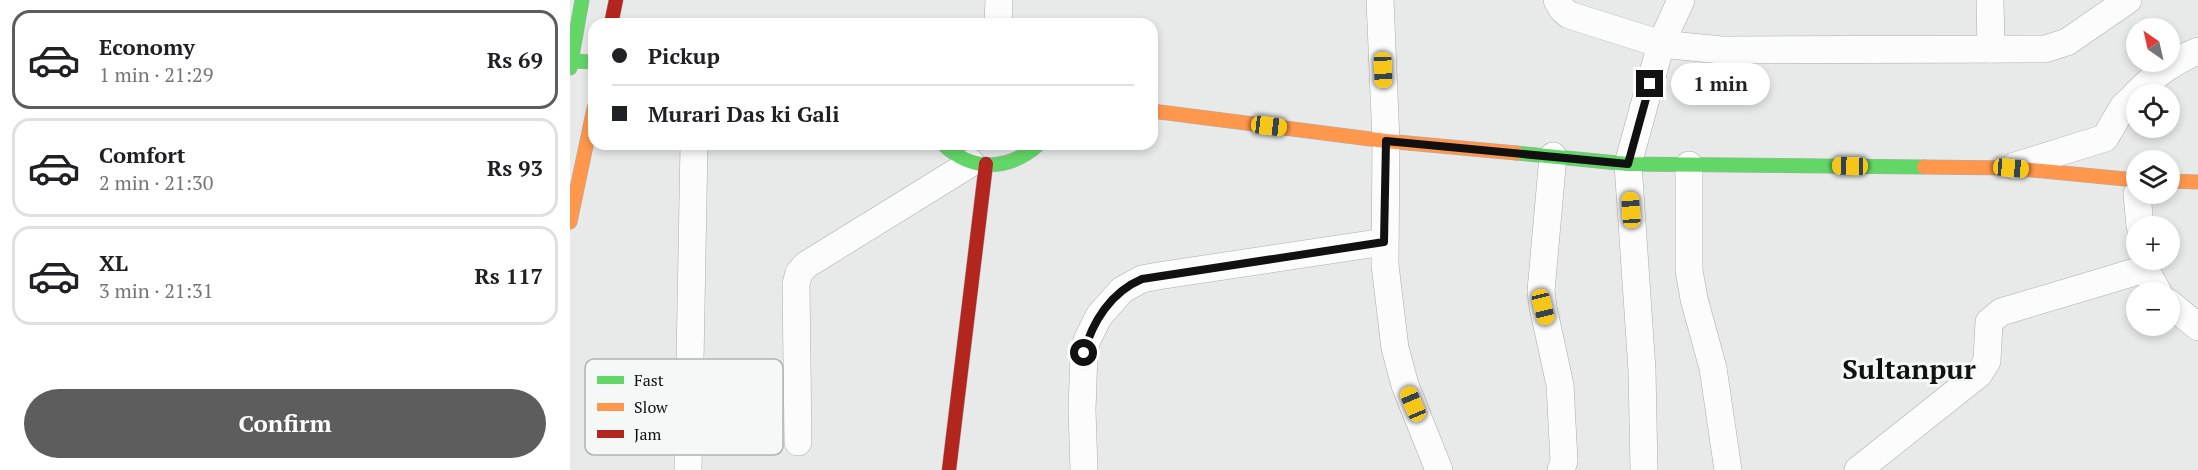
<!DOCTYPE html>
<meta charset="utf-8">
<style>
:root{--surface:#fff;--page:#f6f6f6;--text:#202124;--muted:#757577;--line:#e0e0e0;--accent:#5c5d5c}
body{margin:0;font-family:"PT Serif",serif;background:var(--page);color:var(--text);height:100vh;display:flex;flex-direction:column;font-size:22px;white-space:nowrap}
*{box-sizing:border-box;margin:0}
p{font-size:20px;color:var(--muted)}
.icon{flex:none;width:33px;height:33px;fill:none;stroke:currentColor;stroke-width:2;stroke-linecap:round;stroke-linejoin:round}
.map{position:relative;flex:1;overflow:hidden}
.details{display:flex;flex-direction:column;background:var(--surface);width:570px}
.details>*{flex:none}
.banner{position:absolute;left:18px;top:18px;width:570px;height:132px;border-radius:18px;box-shadow:0 3px 9px #0003;display:grid;align-content:center;height:132px;padding:0 24px;background:var(--surface)}
.needle{width:39px;rotate:326deg}
.controls{position:absolute;left:1556px;top:18px;display:grid;gap:12px}
.controls a{display:grid;place-items:center;width:54px;height:54px;border-radius:50%;background:var(--surface);box-shadow:0 3px 9px #0003;font-size:30px}
.end{position:absolute;width:27px;height:27px;margin:-14px;border:8px solid #101110;background:#fff;box-shadow:0 0 0 3px #fff}
.from{border-radius:50%}
.bubble{position:absolute;height:42px;border-radius:21px;background:var(--surface);box-shadow:0 3px 9px #0003;font-size:20px;font-weight:700;line-height:42px;text-align:center}
.car{position:absolute;width:18px;height:36px;margin:-18px -9px;border-radius:8px;box-shadow:0 0 4px 2px #0007;background:linear-gradient(#f5c518 24%,#345 0 40%,#f5c518 0 76%,#345 0 86%,#f5c518 0)}
.banner b{display:flex;align-items:center;gap:21px;height:57px;font-size:22px}
.banner b+b{border-top:2px solid var(--line)}
.banner i{width:15px;height:15px;background:var(--text)}
ul{padding:10px 0 0;list-style:none}
li{display:flex;align-items:center;gap:18px;height:99px;margin:0 12px 9px;padding:0 12px;border:3px solid var(--line);border-radius:18px}
li div{flex:1}
li b{display:block;font-size:22px}
li em{font-style:normal;font-weight:700}
li.current{border-color:var(--accent)}
li>.icon{width:54px;height:54px;stroke-width:1.5}
.action{display:flex;gap:12px;margin-top:auto;padding:12px 24px}
.action a{flex:1;height:69px;border-radius:36px;background:var(--accent);color:#fff;font-size:24px;font-weight:700;line-height:69px;text-align:center}
main{display:flex;flex:1;min-height:0}
.map>svg:first-child{display:block}
</style>
<main>
<section class="details">
<ul>
<li class="current"><svg class="icon" aria-label="car" viewBox="0 0 24 24"><path d="M5 17H2v-5l4-1 3-4h7l3 4 3 1v5h-3M9 17h6M6 11h13"/><circle cx="7" cy="17" r="2"/><circle cx="17" cy="17" r="2"/></svg><div><b>Economy</b><p>1 min · 21:29</p></div><em>Rs 69</em></li>
<li><svg class="icon" aria-label="car" viewBox="0 0 24 24"><path d="M5 17H2v-5l4-1 3-4h7l3 4 3 1v5h-3M9 17h6M6 11h13"/><circle cx="7" cy="17" r="2"/><circle cx="17" cy="17" r="2"/></svg><div><b>Comfort</b><p>2 min · 21:30</p></div><em>Rs 93</em></li>
<li><svg class="icon" aria-label="car" viewBox="0 0 24 24"><path d="M5 17H2v-5l4-1 3-4h7l3 4 3 1v5h-3M9 17h6M6 11h13"/><circle cx="7" cy="17" r="2"/><circle cx="17" cy="17" r="2"/></svg><div><b>XL</b><p>3 min · 21:31</p></div><em>Rs 117</em></li>
</ul>
<div class="action"><a>Confirm</a></div>
</section>
<div class="map">
<svg width="1628" height="470" viewBox="0 0 1628 470">
<rect width="100%" height="100%" fill="#e8e9e9"/>
<g fill="none" stroke-linecap="round" stroke-linejoin="round">
<!-- street casing -->
<g stroke="#acacac" stroke-width="28">
<g id="street">
<polyline points="810,0 816,141 815,265 825,348 835,385 869,470"/>
<polyline points="987,0 992,9 999,15 1091,44 1151,50 1475,49 1497,42 1558,0"/>
<polyline points="1420,0 1421,49"/>
<polyline points="428,24 429,0"/>
<path d="M1566,94C1585,75 1603,61 1628,51"/>
<polyline points="983,156 971,291 973,307 990,385 994,461 991,470"/>
<polyline points="1119,165 1119,270 1124,299 1143,368 1158,470"/>
<polyline points="1445,166 1535,138 1553,107 1566,95"/>
<polyline points="1567,194 1570,226"/>
<polyline points="1599,303 1628,327"/>
<polyline points="228,442 226,284 229,273 236,265 401,163"/>
<polyline points="118,470 124,144"/>
<polyline points="514,470 512,410 514,353 517,340 529,316 552,290 572,279 588,276 814,242"/>
<polyline points="1074,470 1072,370 1058,164 1091,44 1111,0"/>
<polyline points="1288,470 1409,374 1417,361 1419,322 1431,312 1575,269 1588,292"/>
</g>
</g>
<!-- fast casing -->
<g stroke="#acacac" stroke-width="15">
<g id="fast">
<polyline points="1,61 24,62"/>
<polyline points="0,68 12,0"/>
<path d="M373,144C402,172 439,171 469,144"/>
<polyline points="946,153 1058,164 1354,167"/>
</g>
</g>
<!-- slow casing -->
<g stroke="#acacac" stroke-width="15">
<g id="slow">
<polyline points="582,111 816,141 946,153"/>
<polyline points="1354,167 1441,168 1566,180"/>
<polyline points="1599,181 1628,182"/>
<polyline points="0,222 24,108"/>
</g>
</g>
<!-- jam casing -->
<g stroke="#acacac" stroke-width="15">
<g id="jam">
<polyline points="41,24 46,0"/>
<polyline points="379,470 416,164"/>
</g>
</g>
<!-- street -->
<use href="#street" stroke="#fcfcfc" stroke-width="27"/>
<!-- fast -->
<use href="#fast" stroke="#63d668" stroke-width="14"/>
<!-- slow -->
<use href="#slow" stroke="#ff974d" stroke-width="14"/>
<!-- jam -->
<use href="#jam" stroke="#b3261e" stroke-width="14"/>
</g>
<g fill="none" stroke-linecap="round" stroke-linejoin="round">
<!-- route -->
<path stroke="#101110" stroke-width="8" d="M514,353C522,322 541,292 572,279L814,242L816,141L1058,164L1080,84"/>
</g>
<g text-anchor="middle" dominant-baseline="central" stroke-width="6" stroke-linejoin="round" paint-order="stroke">
<!-- town labels -->
<g font-size="28" font-weight="bold" fill="#101110" stroke="#f4f8f6">
<text x="1339" y="368">Sultanpur</text>
</g>
</g>
<!-- legend -->
<rect x="15" y="359" width="198" height="96" rx="9" fill="#f4f8f6" stroke="#b0b3b1" stroke-width="1.5"/>
<rect x="27" y="376" width="27" height="8" fill="#63d668"/>
<rect x="27" y="403" width="27" height="8" fill="#ff974d"/>
<rect x="27" y="430" width="27" height="8" fill="#b3261e"/>
<g font-size="16" fill="#101110">
<text x="64" y="386">Fast</text>
<text x="64" y="413">Slow</text>
<text x="64" y="440">Jam</text>
</g>
</svg>
<div class="controls">
<a><svg class="needle" viewBox="-14 -14 28 28"><path d="M0-13l5 13h-10z" fill="#e53935"/><path d="M0 13l5-13h-10z" fill="#757577"/></svg></a>
<a><svg class="icon" aria-label="locate" viewBox="0 0 24 24"><circle cx="12" cy="12" r="6"/><path d="M12 2v4M12 18v4M2 12h4M18 12h4"/></svg></a>
<a><svg class="icon" aria-label="layers" viewBox="0 0 24 24"><path d="M12 4l9 5-9 5-9-5zM3 14l9 5 9-5"/></svg></a>
<a>+</a>
<a>−</a>
</div>
<i class="end from" style="left:514px;top:353px"></i>
<i class="end" style="left:1080px;top:84px"></i>
<div class="bubble" style="left:1101px;top:63px;width:99px">1 min</div>
<i class="car" style="left:813px;top:70px;rotate:178deg"></i>
<i class="car" style="left:699px;top:126px;rotate:97deg"></i>
<i class="car" style="left:1280px;top:166px;rotate:271deg"></i>
<i class="car" style="left:1441px;top:168px;rotate:95deg"></i>
<i class="car" style="left:1061px;top:210px;rotate:356deg"></i>
<i class="car" style="left:973px;top:307px;rotate:166deg"></i>
<i class="car" style="left:843px;top:404px;rotate:337deg"></i>
<div class="banner">
<b><i class="from"></i>Pickup</b>
<b><i></i>Murari Das ki Gali</b>
</div>
</div>
</main>
